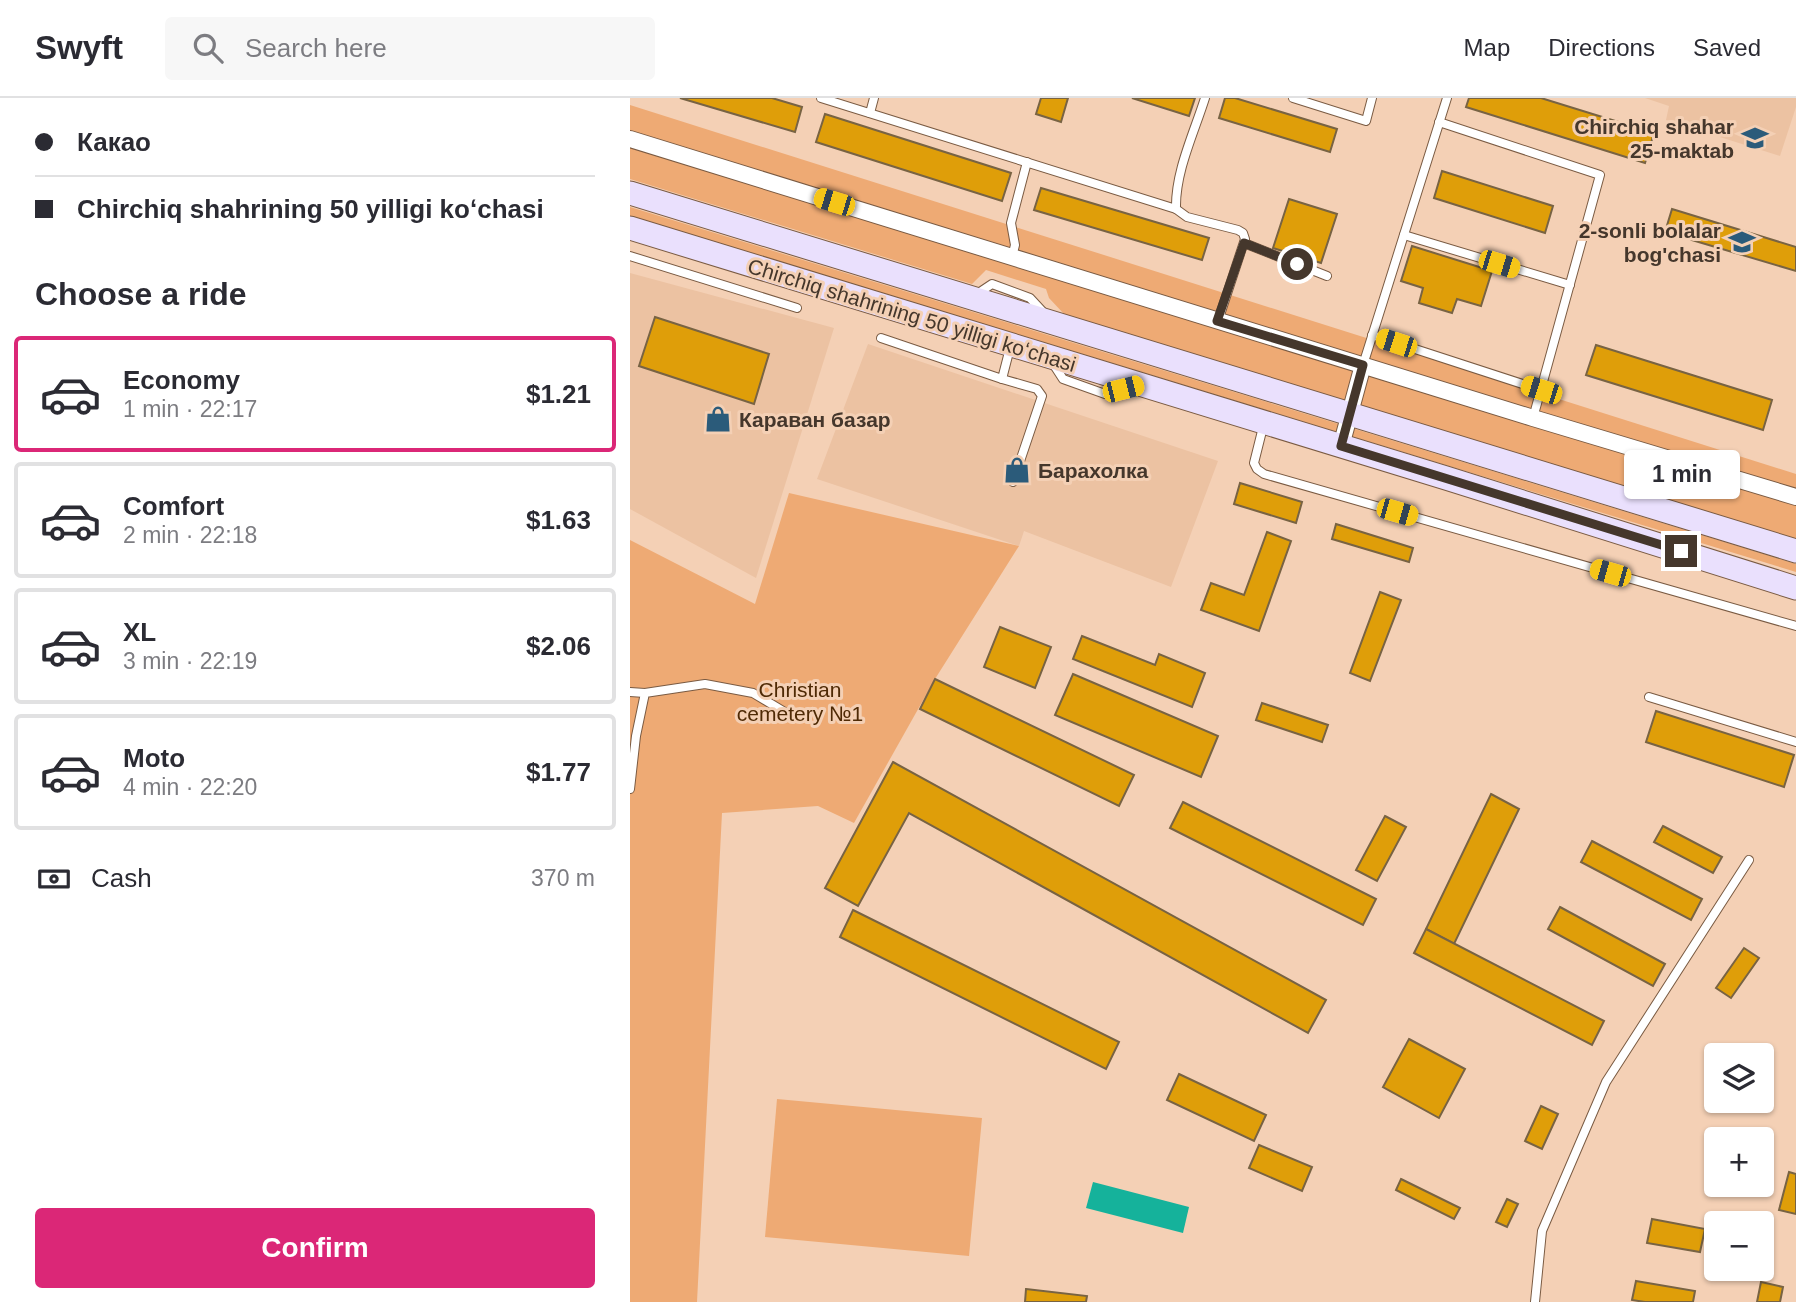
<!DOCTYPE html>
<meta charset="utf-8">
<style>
:root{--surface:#fff;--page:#f7f7f7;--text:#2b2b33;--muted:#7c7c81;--line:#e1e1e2;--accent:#db2777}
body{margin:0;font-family:Arial,sans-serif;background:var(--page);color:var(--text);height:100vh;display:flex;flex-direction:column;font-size:26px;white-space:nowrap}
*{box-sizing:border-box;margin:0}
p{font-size:23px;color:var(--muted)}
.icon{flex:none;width:38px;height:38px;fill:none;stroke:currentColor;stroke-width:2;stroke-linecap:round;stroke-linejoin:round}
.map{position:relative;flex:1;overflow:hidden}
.details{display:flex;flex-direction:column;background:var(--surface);width:630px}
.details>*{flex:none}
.hud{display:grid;align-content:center;height:154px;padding:0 35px;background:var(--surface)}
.fabs{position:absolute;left:1074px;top:945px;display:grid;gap:14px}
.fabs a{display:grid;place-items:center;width:70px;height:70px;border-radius:7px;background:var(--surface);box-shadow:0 2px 5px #0004;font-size:35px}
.end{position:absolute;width:32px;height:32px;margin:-16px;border:9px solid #45372c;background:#fff;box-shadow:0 0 0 4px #fff}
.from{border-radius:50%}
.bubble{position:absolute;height:49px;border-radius:7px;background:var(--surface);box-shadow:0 2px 5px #0004;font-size:23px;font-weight:600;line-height:49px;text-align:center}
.car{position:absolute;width:21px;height:42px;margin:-21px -10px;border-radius:9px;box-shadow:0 0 5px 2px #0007;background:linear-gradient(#f5c518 24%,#345 0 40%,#f5c518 0 76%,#345 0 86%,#f5c518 0)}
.hud b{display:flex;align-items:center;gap:24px;height:66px;font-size:26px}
.hud b+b{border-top:2px solid var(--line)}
.hud i{width:18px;height:18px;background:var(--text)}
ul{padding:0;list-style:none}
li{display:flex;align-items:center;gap:21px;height:116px;margin:0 14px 10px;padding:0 21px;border:4px solid var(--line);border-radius:7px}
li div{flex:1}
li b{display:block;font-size:26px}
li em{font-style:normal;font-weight:600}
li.current{border-color:var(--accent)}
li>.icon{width:63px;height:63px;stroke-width:1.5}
h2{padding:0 35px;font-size:32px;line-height:84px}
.pay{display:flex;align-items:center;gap:18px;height:77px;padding:0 35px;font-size:26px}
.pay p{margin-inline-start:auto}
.button{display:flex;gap:14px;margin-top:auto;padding:14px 35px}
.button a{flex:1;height:80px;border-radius:7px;background:var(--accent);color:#fff;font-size:28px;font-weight:600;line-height:80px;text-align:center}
header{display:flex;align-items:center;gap:42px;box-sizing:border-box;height:98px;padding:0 35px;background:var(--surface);border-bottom:2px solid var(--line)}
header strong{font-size:33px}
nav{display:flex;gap:38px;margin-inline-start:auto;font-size:24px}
.search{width:490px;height:63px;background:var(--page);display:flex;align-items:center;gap:18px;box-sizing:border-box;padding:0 24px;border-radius:7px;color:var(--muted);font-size:26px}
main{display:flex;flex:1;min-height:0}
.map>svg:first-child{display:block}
</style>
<header>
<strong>Swyft</strong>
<div class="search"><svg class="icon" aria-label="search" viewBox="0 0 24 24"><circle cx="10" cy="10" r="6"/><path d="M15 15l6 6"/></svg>Search here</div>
<nav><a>Map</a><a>Directions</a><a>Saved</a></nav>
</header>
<main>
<section class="details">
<div class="hud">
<b><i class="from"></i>Какао</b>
<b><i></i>Chirchiq shahrining 50 yilligi koʻchasi</b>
</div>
<h2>Choose a ride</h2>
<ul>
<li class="current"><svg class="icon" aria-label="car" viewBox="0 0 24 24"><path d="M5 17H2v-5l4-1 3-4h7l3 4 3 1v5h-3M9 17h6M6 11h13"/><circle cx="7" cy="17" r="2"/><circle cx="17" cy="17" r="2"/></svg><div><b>Economy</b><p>1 min · 22:17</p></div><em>$1.21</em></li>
<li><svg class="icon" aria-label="car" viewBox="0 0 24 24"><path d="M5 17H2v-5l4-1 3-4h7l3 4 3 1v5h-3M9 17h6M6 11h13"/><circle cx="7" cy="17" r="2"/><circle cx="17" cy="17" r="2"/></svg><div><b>Comfort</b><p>2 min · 22:18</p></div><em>$1.63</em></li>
<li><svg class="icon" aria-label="car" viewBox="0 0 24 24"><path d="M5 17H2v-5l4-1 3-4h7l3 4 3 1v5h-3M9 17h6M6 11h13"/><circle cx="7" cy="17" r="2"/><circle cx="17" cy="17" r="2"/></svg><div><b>XL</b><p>3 min · 22:19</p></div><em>$2.06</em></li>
<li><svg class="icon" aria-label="car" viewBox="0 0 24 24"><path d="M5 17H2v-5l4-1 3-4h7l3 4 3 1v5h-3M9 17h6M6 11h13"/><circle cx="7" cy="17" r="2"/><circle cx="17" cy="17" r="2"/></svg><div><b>Moto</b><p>4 min · 22:20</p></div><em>$1.77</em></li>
</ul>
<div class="pay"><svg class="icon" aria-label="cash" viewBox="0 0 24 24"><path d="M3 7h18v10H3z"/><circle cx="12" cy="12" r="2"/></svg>Cash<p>370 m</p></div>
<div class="button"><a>Confirm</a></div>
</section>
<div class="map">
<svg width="1166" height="1204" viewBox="0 0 1166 1204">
<rect width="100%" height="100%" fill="#f4d0b5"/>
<!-- built -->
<g fill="#ecc2a2">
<polygon points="1015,0 1166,0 1166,9 1150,58 1036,22 1039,8"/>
<polygon points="0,175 204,230 126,480 0,411"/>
<polygon points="238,246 588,363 541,489 394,433 389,448 187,381"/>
</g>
<!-- green -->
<g fill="#eeaa74">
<polygon points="0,7 1166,376 1166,450 434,216 419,200 416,191 356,172 342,186 0,81"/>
<polygon points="0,109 1166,466 1166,474 0,118"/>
<polygon points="159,395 389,448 305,581 224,725 188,708 92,715 67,1204 0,1204 0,442 125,506"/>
<polygon points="147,1001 352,1020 339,1158 135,1139"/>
</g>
<!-- water -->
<polygon fill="#15b29b" points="463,1084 559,1109 553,1135 456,1110"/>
<!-- building -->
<g fill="#df9e09" stroke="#786343" stroke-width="2">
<polygon points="50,0 142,0 172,9 165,34"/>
<polygon points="411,0 438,0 431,24 406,16"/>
<polygon points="502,0 565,0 559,18"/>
<polygon points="595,0 605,0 707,31 700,54 589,20"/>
<polygon points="839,0 911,0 1024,35 1015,65 836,9"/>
<polygon points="195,16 381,75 372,103 186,44"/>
<polygon points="812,73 923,108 915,135 804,100"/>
<polygon points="411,90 579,140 572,162 404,112"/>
<polygon points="659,101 707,116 691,165 643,150"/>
<polygon points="1042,111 1166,149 1166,173 1035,134"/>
<polygon points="782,148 862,173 851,208 827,201 822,215 789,205 793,190 771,183"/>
<polygon points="25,219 139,256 124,306 9,268"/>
<polygon points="966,247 1142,302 1133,332 956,277"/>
<polygon points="610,385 672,404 666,425 604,406"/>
<polygon points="706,426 783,450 779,464 702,441"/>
<polygon points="637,434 661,443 629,533 571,512 581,485 614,497"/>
<polygon points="750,494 771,502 740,583 720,575"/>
<polygon points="370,529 421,549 405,590 354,569"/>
<polygon points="452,538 525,567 529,556 575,575 562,609 443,561"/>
<polygon points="443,576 588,638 571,679 425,617"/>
<polygon points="305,581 504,677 489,708 290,611"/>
<polygon points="632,605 698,627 692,644 626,622"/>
<polygon points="1026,613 1164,657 1154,689 1016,644"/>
<polygon points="263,664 696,902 678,935 279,715 228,808 195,790"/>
<polygon points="861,696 889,711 824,846 796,831"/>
<polygon points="553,704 746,801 733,827 540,730"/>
<polygon points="755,718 776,729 747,783 726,772"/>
<polygon points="1033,728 1092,759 1083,775 1024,744"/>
<polygon points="962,743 1072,801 1061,822 951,764"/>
<polygon points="930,809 1035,866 1023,888 918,831"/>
<polygon points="223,812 489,944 476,971 210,839"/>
<polygon points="796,831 974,923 962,947 784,855"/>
<polygon points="1114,850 1129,860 1101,900 1086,890"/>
<polygon points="779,941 835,971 809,1020 753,989"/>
<polygon points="549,976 636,1017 624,1043 537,1002"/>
<polygon points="911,1008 928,1016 912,1051 895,1043"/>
<polygon points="629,1047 682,1069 672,1093 619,1070"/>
<polygon points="1159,1074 1166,1076 1166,1116 1149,1112"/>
<polygon points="771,1081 830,1110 824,1121 766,1092"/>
<polygon points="877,1101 888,1106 877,1129 866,1124"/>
<polygon points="1022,1121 1075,1131 1070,1154 1017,1145"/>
<polygon points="1006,1183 1065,1193 1063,1204 1015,1204 1002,1202"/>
<polygon points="1131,1184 1153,1189 1150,1204 1127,1204"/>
<polygon points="396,1191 457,1198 456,1204 395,1204"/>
</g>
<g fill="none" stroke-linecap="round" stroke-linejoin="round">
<!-- service casing -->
<g stroke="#7a5b43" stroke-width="10">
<g id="service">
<polyline points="191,0 546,111"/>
<path d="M575,0C564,35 545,74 546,111L557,119L608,132L613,135L615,141L588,223"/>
<polyline points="663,0 736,23 742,0"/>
<polyline points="240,15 244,0"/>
<polyline points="809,24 970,77 903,320"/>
<polyline points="774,137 940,187"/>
<polyline points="614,145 697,178"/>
<polyline points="0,158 167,210"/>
<polyline points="382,159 385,147 381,125 397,64"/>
<polyline points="347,196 362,186 400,200 413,214"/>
<polyline points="742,237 911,292"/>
<polyline points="251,240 372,281 380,250"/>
<polyline points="422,264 433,281 475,296 498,290"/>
<polyline points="733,267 817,0"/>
<polyline points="372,281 407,291 412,298 383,384"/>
<polyline points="634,325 624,365 627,371 634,376 1166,528"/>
<polyline points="0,594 15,595"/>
<polyline points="1019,599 1166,644"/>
<polyline points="0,691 6,638 15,595 75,586 123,595 158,616"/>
<polyline points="905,1204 912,1133 976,984 1119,762"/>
</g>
</g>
<!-- minor casing -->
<g stroke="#7a5b43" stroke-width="18">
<g id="minor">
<polyline points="0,41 903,320 1166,399"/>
<polyline points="711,348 733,267"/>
</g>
</g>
<!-- secondary casing -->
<g stroke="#7a5b43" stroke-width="25">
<g id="secondary">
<polyline points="0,95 1166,453"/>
<polyline points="0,130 816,380 1166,490"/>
</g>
</g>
<!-- service -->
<use href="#service" stroke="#fff" stroke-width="8"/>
<!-- minor -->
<use href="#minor" stroke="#fff" stroke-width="16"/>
<!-- secondary -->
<use href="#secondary" stroke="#eae0fd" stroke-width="23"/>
</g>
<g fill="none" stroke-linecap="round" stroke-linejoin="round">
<!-- route -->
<polyline stroke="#45372c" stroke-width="9" points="667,166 614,145 587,223 733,267 711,348 1051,453"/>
</g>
<!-- icons -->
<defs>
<g id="school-bare" transform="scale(2.1)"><path d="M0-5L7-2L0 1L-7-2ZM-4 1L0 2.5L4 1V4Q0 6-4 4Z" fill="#2b5b7a" stroke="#f4d0b5" stroke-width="2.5" paint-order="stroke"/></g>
<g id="shop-bare" transform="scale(2.1)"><path d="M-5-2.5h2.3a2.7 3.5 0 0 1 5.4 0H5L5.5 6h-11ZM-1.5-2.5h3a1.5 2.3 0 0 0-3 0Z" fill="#2b5b7a" stroke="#f4d0b5" stroke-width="2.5" paint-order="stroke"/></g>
</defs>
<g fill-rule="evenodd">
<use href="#school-bare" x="1125" y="40"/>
<use href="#school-bare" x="1112" y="144"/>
<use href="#shop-bare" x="88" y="321"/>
<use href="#shop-bare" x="387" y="372"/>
</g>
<g text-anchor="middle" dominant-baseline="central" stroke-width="6" stroke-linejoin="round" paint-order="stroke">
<!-- poi labels -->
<g font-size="21" font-weight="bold" fill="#45372c" stroke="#f4d0b5" text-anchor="end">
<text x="1104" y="28">Chirchiq shahar<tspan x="1104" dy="24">25-maktab</tspan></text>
<text x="1091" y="132">2-sonli bolalar<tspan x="1091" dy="24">bog'chasi</tspan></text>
<text x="109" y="321" text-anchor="start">Караван базар</text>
<text x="408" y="372" text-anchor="start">Барахолка</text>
</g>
<!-- street labels -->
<g font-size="21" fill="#45372c" stroke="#f4d0b5">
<text transform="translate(282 217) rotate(17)">Chirchiq shahrining 50 yilligi koʻchasi</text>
</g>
<!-- park labels -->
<g font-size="21" fill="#4f2a05" stroke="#f4d0b5">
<text x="170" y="591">Christian<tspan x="170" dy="24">cemetery №1</tspan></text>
</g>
</g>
</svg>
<div class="fabs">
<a><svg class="icon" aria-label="layers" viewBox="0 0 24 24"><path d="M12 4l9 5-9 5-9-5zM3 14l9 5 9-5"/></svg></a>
<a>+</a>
<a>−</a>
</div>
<i class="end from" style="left:667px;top:166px"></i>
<i class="end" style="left:1051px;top:453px"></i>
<div class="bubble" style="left:994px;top:352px;width:116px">1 min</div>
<i class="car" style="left:204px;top:104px;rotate:287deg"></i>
<i class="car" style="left:869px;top:166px;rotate:107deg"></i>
<i class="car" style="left:766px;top:245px;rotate:288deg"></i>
<i class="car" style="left:493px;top:291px;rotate:76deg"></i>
<i class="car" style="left:911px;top:292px;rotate:288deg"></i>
<i class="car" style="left:767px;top:414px;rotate:106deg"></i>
<i class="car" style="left:980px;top:475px;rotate:286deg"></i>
</div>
</main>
